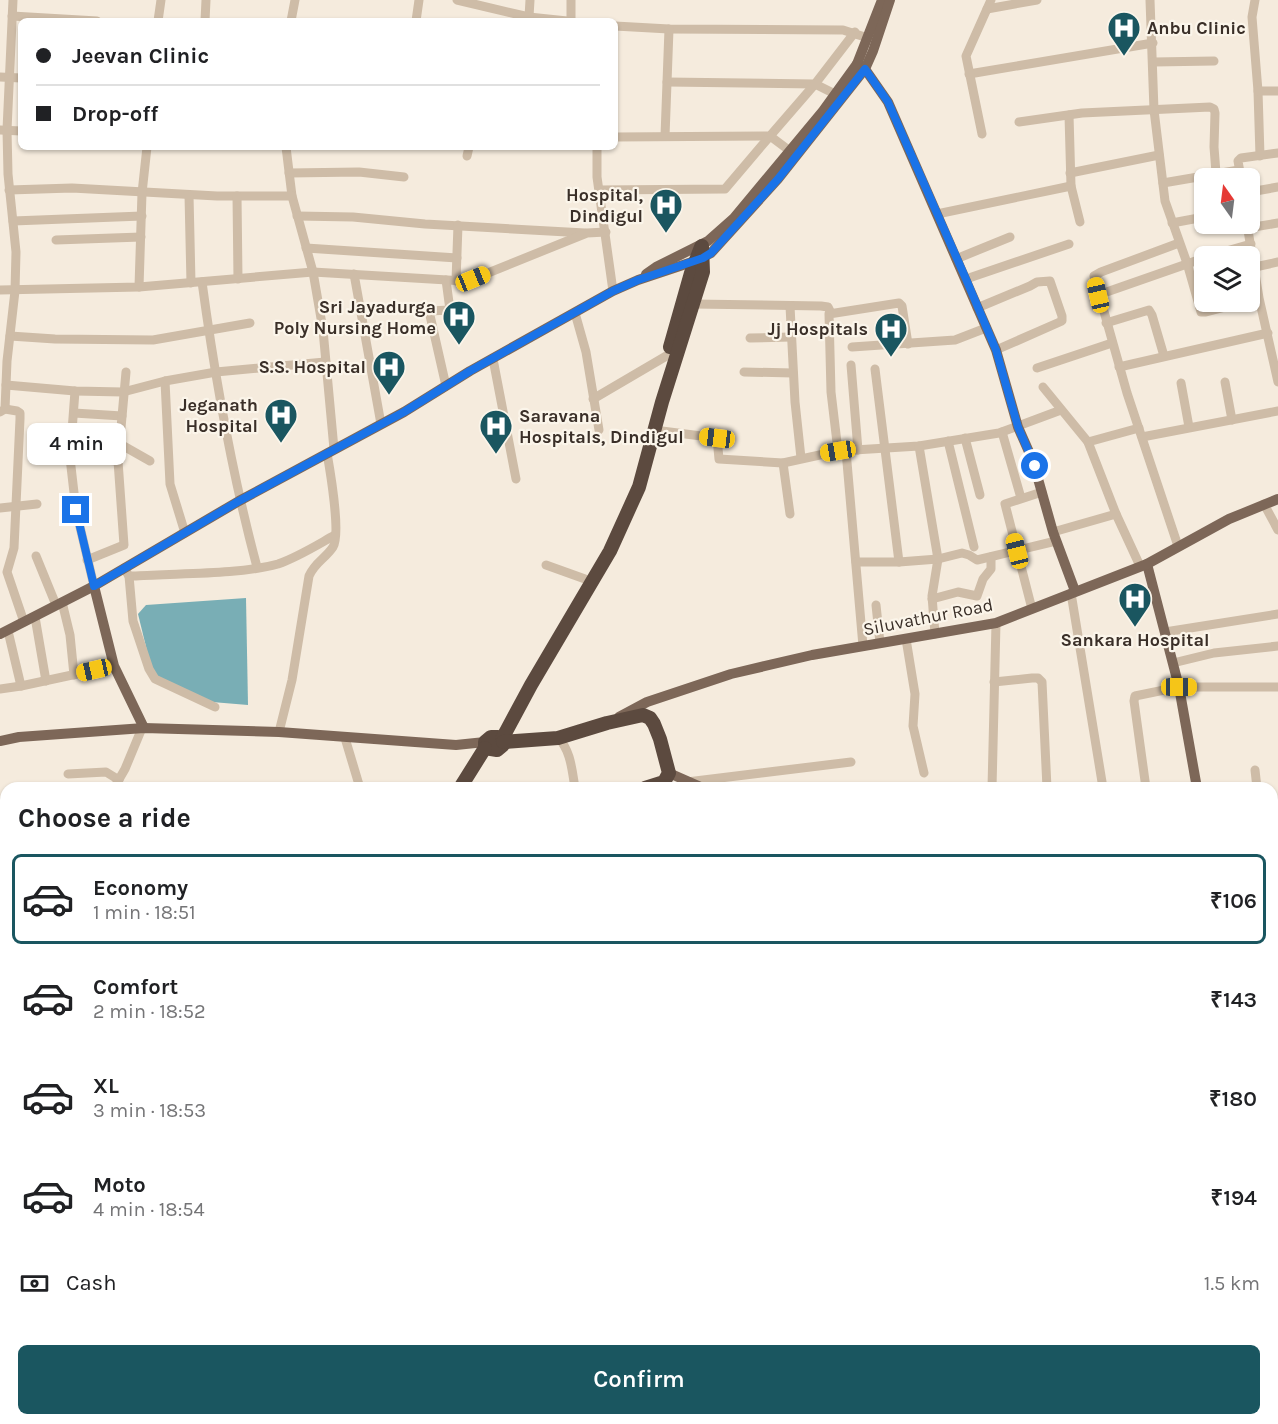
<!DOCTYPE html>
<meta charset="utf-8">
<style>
:root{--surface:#fff;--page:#f6f6f6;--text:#202124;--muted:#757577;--line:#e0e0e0;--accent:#1a5660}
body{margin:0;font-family:Karla,sans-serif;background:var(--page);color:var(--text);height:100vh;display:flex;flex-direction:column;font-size:22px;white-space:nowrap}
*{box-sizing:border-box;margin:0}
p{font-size:20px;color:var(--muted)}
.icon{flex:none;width:33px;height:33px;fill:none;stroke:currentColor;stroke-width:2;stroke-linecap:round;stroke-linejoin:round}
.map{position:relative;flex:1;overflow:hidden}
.sheet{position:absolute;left:0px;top:782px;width:1278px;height:644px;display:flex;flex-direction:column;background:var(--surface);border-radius:18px 18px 0 0;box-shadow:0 2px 4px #0004}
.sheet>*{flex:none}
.guide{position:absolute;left:18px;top:18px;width:600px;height:132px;border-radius:9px;box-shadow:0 2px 4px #0004;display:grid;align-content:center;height:132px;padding:0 18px;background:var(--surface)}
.needle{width:39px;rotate:346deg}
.buttons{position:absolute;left:1194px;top:168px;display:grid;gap:12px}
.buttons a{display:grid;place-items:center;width:66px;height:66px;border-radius:9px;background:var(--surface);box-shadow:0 2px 4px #0004;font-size:30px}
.end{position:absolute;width:27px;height:27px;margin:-14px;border:8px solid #1a73e8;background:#fff;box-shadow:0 0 0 3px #fff}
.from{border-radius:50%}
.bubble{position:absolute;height:42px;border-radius:9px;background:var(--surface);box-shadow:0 2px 4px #0004;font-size:20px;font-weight:600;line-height:42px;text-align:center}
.car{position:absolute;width:18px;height:36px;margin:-18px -9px;border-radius:8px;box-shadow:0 0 4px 2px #0007;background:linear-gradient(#f5c518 24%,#345 0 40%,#f5c518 0 76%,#345 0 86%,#f5c518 0)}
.guide b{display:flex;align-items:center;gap:21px;height:57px;font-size:22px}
.guide b+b{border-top:2px solid var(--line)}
.guide i{width:15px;height:15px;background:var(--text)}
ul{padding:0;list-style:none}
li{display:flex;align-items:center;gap:18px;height:90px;margin:0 12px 9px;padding:0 6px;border:3px solid transparent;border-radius:9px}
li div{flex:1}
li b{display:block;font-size:22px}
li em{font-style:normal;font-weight:600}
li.on{border-color:var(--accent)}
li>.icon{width:54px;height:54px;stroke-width:1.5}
h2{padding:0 18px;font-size:27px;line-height:72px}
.pay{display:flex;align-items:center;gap:15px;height:66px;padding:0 18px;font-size:22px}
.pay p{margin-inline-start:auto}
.action{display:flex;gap:12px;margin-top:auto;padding:12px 18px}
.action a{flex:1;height:69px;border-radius:9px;background:var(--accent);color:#fff;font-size:24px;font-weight:600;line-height:69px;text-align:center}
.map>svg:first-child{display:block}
</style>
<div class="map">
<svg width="1278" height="1424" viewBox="0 0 1278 1424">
<rect width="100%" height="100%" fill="#f5ebdd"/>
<!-- water -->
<polygon fill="#79aeb5" points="246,598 248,705 212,702 155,675 150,663 138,614 146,605"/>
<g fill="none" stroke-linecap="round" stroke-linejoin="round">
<!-- minor -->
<g stroke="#cebca7" stroke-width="9">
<polyline points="457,0 529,17 567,21"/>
<polyline points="571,0 571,21"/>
<polyline points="1150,0 1154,110 1165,201 1187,263 1201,312 1206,312 1245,302"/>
<polyline points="1255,0 1252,17 1258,91 1260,156"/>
<polyline points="987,9 1037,0"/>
<polyline points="12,16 97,21"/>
<polyline points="529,17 530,0"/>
<polyline points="158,21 161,0"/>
<polyline points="205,21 206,0"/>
<polyline points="291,21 295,0"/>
<polyline points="416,21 419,0"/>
<polyline points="615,26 669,29 843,30 868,38"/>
<polyline points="1154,62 1214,61"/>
<polyline points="969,74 1153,43"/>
<polyline points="0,77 21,78"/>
<polyline points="667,82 815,84 855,32"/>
<polyline points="1258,91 1278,91"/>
<polyline points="1069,115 1071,186 1080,222"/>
<polyline points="1019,122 1082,113 1210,107 1214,109 1215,113 1214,147 1216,173"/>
<polyline points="0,130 21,131"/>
<polyline points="982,134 966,56 991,0"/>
<polyline points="665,136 669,29"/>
<polyline points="615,137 770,136 815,84 835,94"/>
<polyline points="286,147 292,196 313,272 323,330 334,449"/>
<polyline points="597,147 597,177 613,291"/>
<polyline points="467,156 469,147"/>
<polyline points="289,173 359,172 404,177"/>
<polyline points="1070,173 1159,155"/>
<polyline points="1241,178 1238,161 1241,158 1278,153"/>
<polyline points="1163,183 1239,170"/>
<polyline points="9,190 72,188 217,196 292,196"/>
<polyline points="599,190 725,189 770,136 794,154"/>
<polyline points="1250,192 1278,187"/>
<polyline points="189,195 191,283"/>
<polyline points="237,196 238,279"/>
<polyline points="937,214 1071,186"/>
<polyline points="297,216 353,217 425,224 585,233"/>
<polyline points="13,221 142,216"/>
<polyline points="1172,223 1204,217"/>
<polyline points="1247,224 1259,298 1278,382"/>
<polyline points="1248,228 1278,223"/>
<polyline points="56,240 141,237"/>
<polyline points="306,248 457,258"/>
<polyline points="1209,256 1251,244"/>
<polyline points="956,259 1010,237"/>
<polyline points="1255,267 1278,262"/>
<polyline points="354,274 381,424"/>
<polyline points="966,279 1069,244"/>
<polyline points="456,281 458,225"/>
<path d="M202,282C215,378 232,474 257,567"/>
<polyline points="139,287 142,193 147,147"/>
<polyline points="0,290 139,287 313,272 464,281 473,279 587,233 606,232"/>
<polyline points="1098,295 1204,258"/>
<polyline points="693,304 821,306 828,307 831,313"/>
<polyline points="790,306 795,402 801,458"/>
<polyline points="977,308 1030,286 1037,282 1050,281 1062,316 1062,321 996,350"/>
<polyline points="575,313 586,352 599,430"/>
<polyline points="1106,323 1149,310 1152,315 1164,356"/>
<polyline points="10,336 55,339 153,340 250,323"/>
<polyline points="750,338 791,337"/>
<polyline points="852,347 955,340 986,328"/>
<polyline points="493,359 516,479"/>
<polyline points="851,365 858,450"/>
<polyline points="1119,367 1268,333"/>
<polyline points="1037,368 1112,343"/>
<polyline points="875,369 899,562"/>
<polyline points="744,372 793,373"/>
<polyline points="165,381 170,484 185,533"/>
<polyline points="1225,382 1232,420"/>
<polyline points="1181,383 1189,427"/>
<polyline points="6,385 75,391 123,392 165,381 216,372 325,362"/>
<polyline points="446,386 429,311 450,310 446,280"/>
<polyline points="1043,387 1088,442 1116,514 1140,566"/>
<polyline points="75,391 70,458 76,510 94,586"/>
<polyline points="593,399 668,355"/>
<polyline points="5,409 17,411 20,413 20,419 14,548 7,572 24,622"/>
<polyline points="0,412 5,409 7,361 15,291 16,252 8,174 7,130 13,0"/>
<polyline points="74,413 122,416"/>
<polyline points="654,430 717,438 719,459 783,463 838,451 919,446 999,433 1061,410"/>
<polyline points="1002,432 1021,498"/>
<polyline points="1142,437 1278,411"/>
<polyline points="965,438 980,495"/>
<polyline points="948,441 974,547"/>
<polyline points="1088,442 1139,428"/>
<polyline points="120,444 150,461"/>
<polyline points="919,446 938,559 932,596 935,634"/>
<polyline points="838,451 831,392 829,314 899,303 902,306 908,344"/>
<polyline points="846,451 863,646"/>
<polyline points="70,458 118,461"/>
<polyline points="783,463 790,514"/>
<polyline points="1264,504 1278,530"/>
<polyline points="0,508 37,504"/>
<polyline points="1053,532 1116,514"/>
<polyline points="1178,546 1127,393 1094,276 1101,272 1179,243"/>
<polyline points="36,556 56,605"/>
<polyline points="87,560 124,545 118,461 126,372"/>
<polyline points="856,562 899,562 938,559 962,553 969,555 977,560 1056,541"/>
<polyline points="546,565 585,579"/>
<path d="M124,568L129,576H136C178,573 238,575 278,564C298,557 317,545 335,535"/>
<polyline points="129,576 133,621 149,669 155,679 215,707"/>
<polyline points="1071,593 1103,788"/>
<polyline points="932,599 958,592 977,596 983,579 991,569 991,557"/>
<polyline points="62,602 70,635 74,675"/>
<polyline points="876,605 880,643"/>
<polyline points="1032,609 1005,504 1042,492"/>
<polyline points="35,617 46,681"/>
<polyline points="8,631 21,686"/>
<polyline points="1165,632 1278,614"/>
<polyline points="906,639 915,694 913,726 924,773"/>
<polyline points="1173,663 1214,653 1278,646"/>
<polyline points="994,682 1032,678 1038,678 1042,682 1047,788"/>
<polyline points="0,689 21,686 114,666"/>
<path d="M279,732L292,680L309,576C315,562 325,559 333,547C341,535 330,470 327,453"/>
<polyline points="345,738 360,788"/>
<path d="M558,738C571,750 572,771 575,788"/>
<polyline points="1255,770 1257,788"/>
<polyline points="68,774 106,772 119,780"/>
<polyline points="687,782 851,762"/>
<polyline points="114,788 125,769 142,728"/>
<polyline points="992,788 996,623"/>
<polyline points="1146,788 1134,701 1135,696 1179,687 1278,687"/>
<polyline points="0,845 6,872"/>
<polyline points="0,915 6,913"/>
<polyline points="1272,967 1278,967"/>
<polyline points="1272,1014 1278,1015"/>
<polyline points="1272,1048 1278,1048"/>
<polyline points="1272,1079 1278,1079"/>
<polyline points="0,1094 6,1093"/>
<polyline points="0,1143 6,1140"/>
<polyline points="0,1227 6,1229"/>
<polyline points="1272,1292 1278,1292"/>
<polyline points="0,1331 6,1331"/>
<polyline points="0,1395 6,1395"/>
<polyline points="50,1419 50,1424"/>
<polyline points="174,1419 175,1424"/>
<polyline points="387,1419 388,1424"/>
<polyline points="69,1424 69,1419"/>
<polyline points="227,1424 229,1419"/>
<polyline points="317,1424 318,1419"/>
<polyline points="807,1424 812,1422 850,1423 857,1419"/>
<polyline points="913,1424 913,1419"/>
<polyline points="961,1424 962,1419"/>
<polyline points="990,1424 991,1419"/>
<polyline points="1242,1424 1242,1419"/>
</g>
<!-- major -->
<g stroke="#7d6758" stroke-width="10">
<polyline points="857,64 865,69 888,102 996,350 1018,427 1033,461 1053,532 1075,591"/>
<polyline points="646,274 656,267 708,241 734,218 823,111 857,64 882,0"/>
<polyline points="1147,564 1179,687 1197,788"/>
<polyline points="94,586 114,666 144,728"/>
<polyline points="0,634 94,586 239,501 404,412 470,371 613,291 638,280 695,261 711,253 778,179 865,69 873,51 890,0"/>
<polyline points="619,717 647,702 731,674 812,655 996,623 1147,564 1229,519 1278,499"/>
<polyline points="0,741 19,737 144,728 279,732 456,745 485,742"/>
<polyline points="669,773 703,788"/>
<polyline points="1272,830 1278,829"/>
<polyline points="0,978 6,976"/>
<polyline points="20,1419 20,1424"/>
<polyline points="1033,1424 1034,1419"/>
</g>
<!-- highway -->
<g stroke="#5c4a3f" stroke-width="14">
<polyline points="670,347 691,273 701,247"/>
<polygon points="491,737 498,737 503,742 503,745 497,750 485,748 485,742"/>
<polyline points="502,739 531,685 610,551 639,487 662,402 703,272 702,246"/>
<polyline points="503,742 558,738 607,723 643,715 650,718 654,724 660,739 669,773 664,782 645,788"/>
<polyline points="460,788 485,748"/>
<polyline points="670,1419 670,1424"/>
</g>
</g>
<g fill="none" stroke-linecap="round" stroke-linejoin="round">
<!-- route -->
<polyline stroke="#1a73e8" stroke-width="8" points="76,510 94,586 239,501 404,412 470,371 613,291 638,280 703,258 711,253 778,179 865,69 888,102 966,279 996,350 1018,427 1035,466"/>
</g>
<!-- icons -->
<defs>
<g id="hospital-pin" transform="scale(1.725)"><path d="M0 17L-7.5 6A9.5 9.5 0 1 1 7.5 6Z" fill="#1a5660" stroke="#fbf5ea"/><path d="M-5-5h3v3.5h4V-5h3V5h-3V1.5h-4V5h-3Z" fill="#fff"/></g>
</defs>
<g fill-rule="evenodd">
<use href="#hospital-pin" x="1124" y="28"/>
<use href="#hospital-pin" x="666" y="205"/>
<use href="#hospital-pin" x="459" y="317"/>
<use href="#hospital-pin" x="891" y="329"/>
<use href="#hospital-pin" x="389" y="367"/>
<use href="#hospital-pin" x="281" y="415"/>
<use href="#hospital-pin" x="496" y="426"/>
<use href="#hospital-pin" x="1135" y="599"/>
</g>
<g text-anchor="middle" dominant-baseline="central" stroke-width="4.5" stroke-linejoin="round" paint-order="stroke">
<!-- poi labels -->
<g font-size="18" font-weight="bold" fill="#3a2f28" stroke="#fbf5ea" text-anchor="end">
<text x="1147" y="28" text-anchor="start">Anbu Clinic</text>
<text x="643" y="195">Hospital,<tspan x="643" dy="21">Dindigul</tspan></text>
<text x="436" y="307">Sri Jayadurga<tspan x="436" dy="21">Poly Nursing Home</tspan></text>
<text x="868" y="329">Jj Hospitals</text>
<text x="366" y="367">S.S. Hospital</text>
<text x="258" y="405">Jeganath<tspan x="258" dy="21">Hospital</tspan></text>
<text x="519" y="416" text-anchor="start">Saravana<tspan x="519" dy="21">Hospitals, Dindigul</tspan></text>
<text x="1135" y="640" text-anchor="middle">Sankara Hospital</text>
</g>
<!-- street labels -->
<g font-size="18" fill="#3a2f28" stroke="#fbf5ea">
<text transform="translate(928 617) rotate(-11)">Siluvathur Road</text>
</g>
</g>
</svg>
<div class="buttons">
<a><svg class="needle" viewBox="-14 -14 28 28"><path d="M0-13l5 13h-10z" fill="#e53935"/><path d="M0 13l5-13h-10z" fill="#757577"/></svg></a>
<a><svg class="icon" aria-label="layers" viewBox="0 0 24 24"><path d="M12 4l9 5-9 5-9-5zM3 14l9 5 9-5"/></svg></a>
</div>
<i class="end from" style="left:1035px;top:466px"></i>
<i class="end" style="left:76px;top:510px"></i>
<div class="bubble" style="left:27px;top:423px;width:99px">4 min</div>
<i class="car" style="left:473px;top:279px;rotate:68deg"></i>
<i class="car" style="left:1098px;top:295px;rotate:347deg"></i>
<i class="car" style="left:717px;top:438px;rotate:277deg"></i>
<i class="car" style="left:838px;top:451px;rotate:261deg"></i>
<i class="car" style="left:1017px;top:551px;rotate:346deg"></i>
<i class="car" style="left:94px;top:670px;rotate:257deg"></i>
<i class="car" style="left:1179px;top:687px;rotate:90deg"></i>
<div class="guide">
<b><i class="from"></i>Jeevan Clinic</b>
<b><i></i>Drop-off</b>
</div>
<section class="sheet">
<h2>Choose a ride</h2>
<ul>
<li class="on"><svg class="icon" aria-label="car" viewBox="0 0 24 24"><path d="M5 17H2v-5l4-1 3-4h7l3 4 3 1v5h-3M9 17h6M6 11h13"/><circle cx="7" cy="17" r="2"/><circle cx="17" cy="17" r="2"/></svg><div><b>Economy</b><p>1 min · 18:51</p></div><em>₹106</em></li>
<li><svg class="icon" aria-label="car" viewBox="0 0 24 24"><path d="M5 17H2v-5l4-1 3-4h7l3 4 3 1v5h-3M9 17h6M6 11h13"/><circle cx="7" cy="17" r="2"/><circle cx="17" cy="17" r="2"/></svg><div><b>Comfort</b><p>2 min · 18:52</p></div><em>₹143</em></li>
<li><svg class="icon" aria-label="car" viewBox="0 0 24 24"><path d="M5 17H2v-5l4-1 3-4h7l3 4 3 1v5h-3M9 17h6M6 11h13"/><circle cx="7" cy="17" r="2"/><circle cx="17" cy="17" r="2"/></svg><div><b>XL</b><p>3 min · 18:53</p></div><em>₹180</em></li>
<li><svg class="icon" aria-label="car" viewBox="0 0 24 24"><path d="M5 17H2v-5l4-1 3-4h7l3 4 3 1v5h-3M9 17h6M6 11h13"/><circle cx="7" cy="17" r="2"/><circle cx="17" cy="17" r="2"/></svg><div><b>Moto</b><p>4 min · 18:54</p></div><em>₹194</em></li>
</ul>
<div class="pay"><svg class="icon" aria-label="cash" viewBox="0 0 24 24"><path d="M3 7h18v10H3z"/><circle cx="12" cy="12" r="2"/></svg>Cash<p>1.5 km</p></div>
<div class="action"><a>Confirm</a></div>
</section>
</div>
